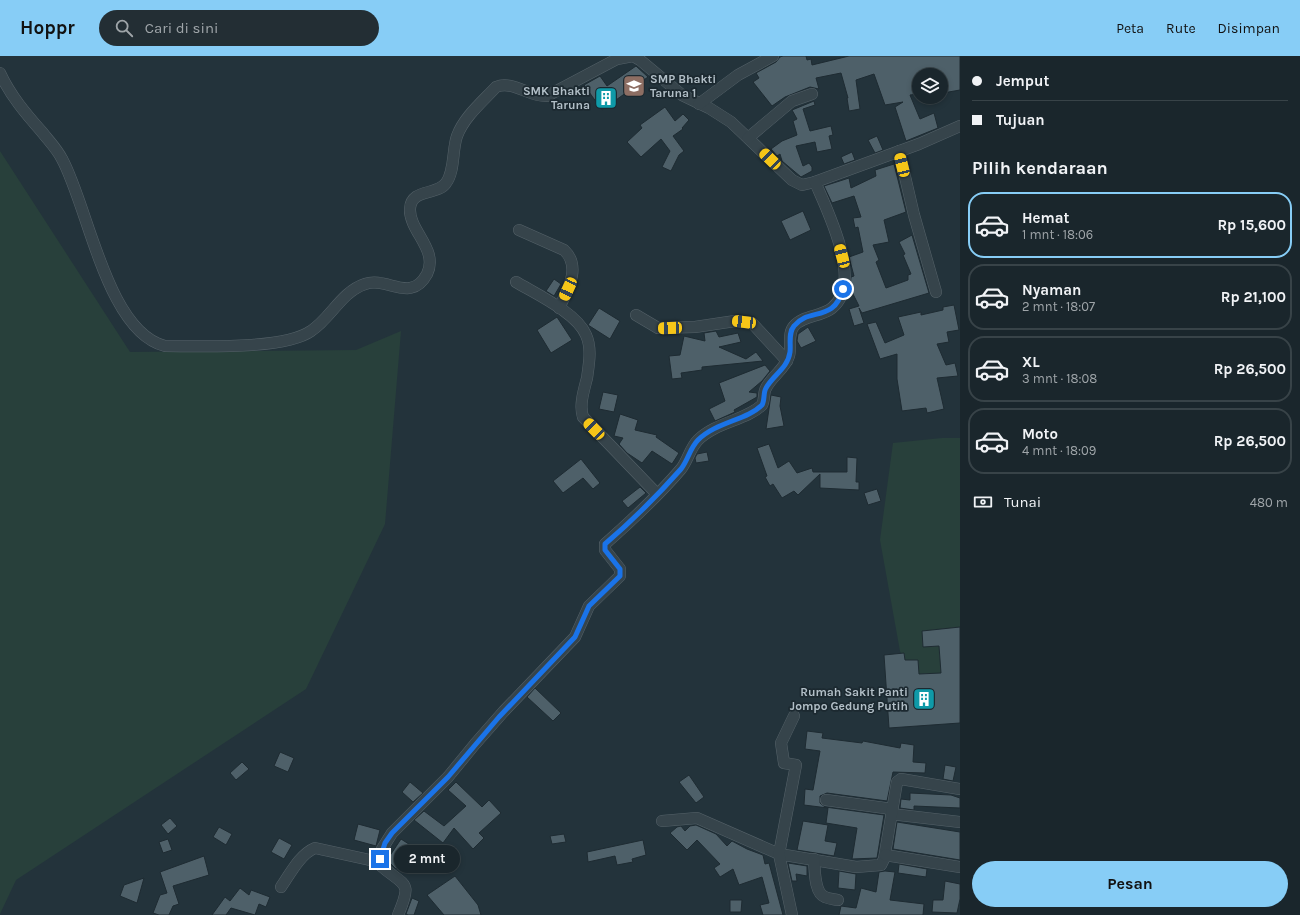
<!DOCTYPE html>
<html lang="id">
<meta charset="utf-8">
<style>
:root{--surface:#1a262c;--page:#232e34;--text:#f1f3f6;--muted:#9fa5a9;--line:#384348;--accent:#87cdf6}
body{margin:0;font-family:Karla,sans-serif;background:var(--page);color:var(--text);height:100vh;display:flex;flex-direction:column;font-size:15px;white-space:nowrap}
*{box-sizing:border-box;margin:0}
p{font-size:13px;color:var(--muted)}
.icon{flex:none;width:22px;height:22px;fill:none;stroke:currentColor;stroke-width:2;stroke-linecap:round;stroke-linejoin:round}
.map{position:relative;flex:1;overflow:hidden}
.drawer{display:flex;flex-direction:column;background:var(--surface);width:340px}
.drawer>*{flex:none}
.hud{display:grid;align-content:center;height:88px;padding:0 12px;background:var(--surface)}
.buttons{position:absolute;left:912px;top:12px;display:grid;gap:8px}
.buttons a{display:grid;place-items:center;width:36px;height:36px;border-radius:50%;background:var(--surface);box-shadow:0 2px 6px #0003,0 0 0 1px var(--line);font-size:20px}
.end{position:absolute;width:18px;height:18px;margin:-9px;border:5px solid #1a73e8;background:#fff;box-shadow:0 0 0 2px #fff}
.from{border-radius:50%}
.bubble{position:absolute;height:28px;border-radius:14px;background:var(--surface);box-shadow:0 2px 6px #0003,0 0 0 1px var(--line);font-size:13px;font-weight:700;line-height:28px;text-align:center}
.car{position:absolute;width:12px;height:24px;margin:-12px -6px;border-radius:5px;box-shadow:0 0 3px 1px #0007;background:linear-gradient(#f5c518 24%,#345 0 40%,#f5c518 0 76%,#345 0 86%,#f5c518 0)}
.hud b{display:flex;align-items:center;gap:14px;height:38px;font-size:15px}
.hud b+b{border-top:1px solid var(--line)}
.hud i{width:10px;height:10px;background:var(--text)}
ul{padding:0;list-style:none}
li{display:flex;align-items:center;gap:12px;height:66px;margin:0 8px 6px;padding:0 4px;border:2px solid var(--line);border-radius:16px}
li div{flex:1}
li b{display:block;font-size:15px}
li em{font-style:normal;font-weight:700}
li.current{border-color:var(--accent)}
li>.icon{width:36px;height:36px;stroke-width:1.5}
h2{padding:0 12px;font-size:18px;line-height:48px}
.pay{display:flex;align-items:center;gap:10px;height:44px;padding:0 12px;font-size:15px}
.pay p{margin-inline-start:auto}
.button{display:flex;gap:8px;margin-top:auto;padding:8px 12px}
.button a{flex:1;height:46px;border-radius:24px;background:var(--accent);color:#111;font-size:16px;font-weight:700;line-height:46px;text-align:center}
header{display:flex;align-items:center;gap:24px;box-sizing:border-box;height:56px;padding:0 20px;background:var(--accent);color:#111}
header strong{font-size:19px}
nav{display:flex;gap:22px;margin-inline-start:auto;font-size:14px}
.search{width:280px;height:36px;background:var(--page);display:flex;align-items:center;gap:10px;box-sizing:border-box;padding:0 14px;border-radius:22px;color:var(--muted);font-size:15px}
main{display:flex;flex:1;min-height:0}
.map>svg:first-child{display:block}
</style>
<header>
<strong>Hoppr</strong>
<div class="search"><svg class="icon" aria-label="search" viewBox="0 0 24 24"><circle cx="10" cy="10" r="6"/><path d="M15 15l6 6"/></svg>Cari di sini</div>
<nav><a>Peta</a><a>Rute</a><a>Disimpan</a></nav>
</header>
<main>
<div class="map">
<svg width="960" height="859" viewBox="0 0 960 859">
<rect width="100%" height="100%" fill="#23333b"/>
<!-- green -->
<g fill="#28403b">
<polygon points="0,95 130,296 356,294 401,275 385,468 306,633 16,824 0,858"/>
<polygon points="942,382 960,382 960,650 921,645 900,595 880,484 893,387"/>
</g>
<!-- building -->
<g fill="#4e6069" stroke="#1e2b32">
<polygon points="783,0 806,0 807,4 811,3 812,9 849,0 960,0 960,34 943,37 943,20 940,19 939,15 927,19 919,19 919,38 910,39 920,63 934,57 938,72 906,85 895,51 903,46 885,49 874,18 856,24 860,53 849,55 847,42 848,42 841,17 816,22 819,33 810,31 785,41 772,50 753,26 759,22 756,17 776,6 780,1"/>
<polygon points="636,10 648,21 602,54 584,29 600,20 607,30"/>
<polygon points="814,45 815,49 803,53 810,75 831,70 833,79 829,80 832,93 817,96 815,86 796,90 803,110 809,107 812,111 812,115 801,121 782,105 780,98 777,100 771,93 782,85 797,79 793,65 797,63 792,54"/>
<polygon points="665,51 675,65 683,58 689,64 682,72 683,73 673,80 684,95 679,99 671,115 662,111 670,95 661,83 641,101 627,86 642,72 640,69"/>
<polygon points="877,80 883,94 875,97 868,84"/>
<polygon points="852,96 855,104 844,108 841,101"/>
<polygon points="894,108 906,156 884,164 889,186 873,189 879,204 876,206 886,232 908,224 908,219 911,218 903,199 905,198 899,186 912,179 929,237 862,257 859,252 864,267 854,270 849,253 859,250 850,232 851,221 854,220 849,201 863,196 858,171 855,172 853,162 861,161 854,140 832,147 824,130 849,122 851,132 876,120 875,114"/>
<polygon points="803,155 811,174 790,184 781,165"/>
<polygon points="554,223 561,228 554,240 546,235"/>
<polygon points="954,249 959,274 947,276 949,286 937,288 946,309 955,307 958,320 937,322 944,353 927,357 926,352 902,355 897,323 897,298 880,303 867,268 876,266 885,287 904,279 898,261 921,256 921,259 943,254 943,251"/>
<polygon points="599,252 620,265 610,283 588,269"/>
<polygon points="557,261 572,284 551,297 537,274"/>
<polygon points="808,271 816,285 801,292 797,285 798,278"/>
<polygon points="716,275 719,281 738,277 741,286 719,291 746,303 756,296 763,305 702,311 702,314 681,317 682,322 672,323 669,300 680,299 684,280 705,285 704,277"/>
<polygon points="765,309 770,315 762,325 749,336 757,337 757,341 734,354 735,356 715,365 709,353 725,345 719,327"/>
<polygon points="603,336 618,339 614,356 599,353"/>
<polygon points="771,339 781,341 780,350 784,370 766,373"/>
<polygon points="620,358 638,364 635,374 657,379 656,381 679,397 672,408 652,395 642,407 627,397 619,388 623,382 614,380"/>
<polygon points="769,388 778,412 789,405 797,417 812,412 813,416 847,416 847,401 857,402 856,426 859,426 859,434 820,432 820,418 798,439 794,435 782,442 773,428 770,430 765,421 767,420 757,392"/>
<polygon points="707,396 709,405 696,407 695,402 697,398"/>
<polygon points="581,403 600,427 593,433 583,422 563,437 553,425"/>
<polygon points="640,431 646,437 628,452 622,445"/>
<polygon points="877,433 881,445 868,449 864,437"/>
<polygon points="960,571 960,667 889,672 884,599 904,597 905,604 918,604 919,618 941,617 939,590 923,591 922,575"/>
<polygon points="535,632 561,657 553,665 527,641"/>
<polygon points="807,675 823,677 822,682 862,687 863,685 900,692 901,687 914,689 913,706 926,707 925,717 893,716 887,745 827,737 820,740 820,747 825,751 884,759 877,802 852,803 857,772 826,767 828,752 804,749 805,733 813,734 820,695 805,693"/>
<polygon points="280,696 294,702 288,716 274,710"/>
<polygon points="242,706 249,713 236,724 230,717"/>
<polygon points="945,709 956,711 953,725 943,723"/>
<polygon points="689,719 704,741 696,747 679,726"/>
<polygon points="410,726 423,737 413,746 402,736"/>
<polygon points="456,726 482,751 489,744 501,757 479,777 484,782 473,793 454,772 443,787 414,764 424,755 444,770 466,750 448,734"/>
<polygon points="910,737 951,739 960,742 960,752 914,750 914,754 900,752 901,743 910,744"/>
<polygon points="170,762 177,770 168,778 161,769"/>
<polygon points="803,765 828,769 825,785 837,787 834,800 797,794"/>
<polygon points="897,766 960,776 960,804 893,793"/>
<polygon points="358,768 380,774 376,790 354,784"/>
<polygon points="696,769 716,778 727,790 732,785 747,793 763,799 765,808 769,807 783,859 763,859 760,849 769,847 762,821 739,829 733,813 720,821 714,812 720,808 697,784 687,794 670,777 677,771 681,770 685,775 690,770"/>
<polygon points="219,771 232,778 226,789 213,781"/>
<polygon points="564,778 566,786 552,788 550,780"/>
<polygon points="279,782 292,789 284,803 271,796"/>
<polygon points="168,783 172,794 163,797 159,786"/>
<polygon points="401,783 415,792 405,806 402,804 396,813 387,804"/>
<polygon points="643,784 646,799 632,803 633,806 617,809 615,800 588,806 587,796"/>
<polygon points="204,800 209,819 173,830 179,848 173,850 169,859 159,859 153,857 160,839 167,837 160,816"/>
<polygon points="788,807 807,810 807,820 796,818 797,825 792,825"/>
<polygon points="899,808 927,813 926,821 898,817"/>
<polygon points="839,815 856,818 855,834 838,832"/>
<polygon points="885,815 895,816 890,844 924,848 923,859 839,859 841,850 856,852 861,832 876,836 879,816"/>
<polygon points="455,820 478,849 481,859 444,859 427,839"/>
<polygon points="144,822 137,847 120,840 124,829"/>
<polygon points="945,825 960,828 960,843 957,857 932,856 933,844 943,844"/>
<polygon points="240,832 249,839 251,834 270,841 266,851 259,848 255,859 231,852 226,859 212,859 225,841 230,845"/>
<polygon points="412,842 419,845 414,859 408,859 406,858"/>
<polygon points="730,844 742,844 741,856 730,856"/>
</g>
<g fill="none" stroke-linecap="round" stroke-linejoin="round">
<!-- street casing -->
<g stroke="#556269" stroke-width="12">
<g id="street">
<path d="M0,17C10,39 26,58 42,76C49,85 57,93 62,103C88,150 107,276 165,290C199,290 284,294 311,275C331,262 341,236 365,228C387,220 411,248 427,218C439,194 409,175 410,153C411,132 437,140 446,127C455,115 452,94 457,80C464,61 482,46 496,31C513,24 529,41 547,40L617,3L633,0L640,4L682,39L709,52L731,66L792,124L802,129L815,126L919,88L960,70"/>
<polyline points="699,48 738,19 773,0"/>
<polyline points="748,82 792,45 812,38"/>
<polyline points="899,95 914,159 936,236"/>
<path d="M519,174L564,194C582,211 567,235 559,252"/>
<path d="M516,226C536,238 577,257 586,279C592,292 589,308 587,322C584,334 579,349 583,361L657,438"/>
<polyline points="636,259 658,272 695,271 735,265 752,267 787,305"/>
<polyline points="826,744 892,753"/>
<polyline points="891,758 960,766"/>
<polyline points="662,765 697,762 779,798 856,811 881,809 884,803 897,726 901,723 960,733"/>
<polyline points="885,799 960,811"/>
<path d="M814,803C815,814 814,837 825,841C829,843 834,843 838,844"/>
<path d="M281,831C290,818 300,798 315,792L379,806"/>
<path d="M398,859C413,824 405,831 380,809V803L382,793L392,777L448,721L475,688L504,655L575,581L589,550L620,520V513L605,494V488C631,465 658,440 681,413C688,404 690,392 698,384C716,366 747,364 762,349C765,344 763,337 766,332C772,320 785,313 789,300C792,290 787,278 794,270C803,259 821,261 832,252C864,227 827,154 815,126"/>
<polyline points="792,859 779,798 796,709 784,707 781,687 794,660"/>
</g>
</g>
<!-- street -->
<use href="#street" stroke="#36444b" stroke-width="11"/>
</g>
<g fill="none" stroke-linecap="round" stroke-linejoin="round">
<!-- route -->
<path stroke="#1a73e8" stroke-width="5" d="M380,803L385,787L392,777L448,721L499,661L575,581L589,550L620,520V513L605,494V488C632,465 657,440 681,413C688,404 690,392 698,384C716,366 747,364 762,349C765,344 763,337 766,332C773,319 788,312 790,296C791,288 788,277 794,270C809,251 834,267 843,233"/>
</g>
<!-- icons -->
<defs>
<g id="school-square" transform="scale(1.15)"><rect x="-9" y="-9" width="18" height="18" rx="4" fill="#8d6e63" stroke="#1c2930"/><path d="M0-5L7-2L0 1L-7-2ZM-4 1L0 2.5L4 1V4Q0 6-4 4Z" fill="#fff"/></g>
<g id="building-square" transform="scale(1.15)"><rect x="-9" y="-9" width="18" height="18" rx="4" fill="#0f9aa8" stroke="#1c2930"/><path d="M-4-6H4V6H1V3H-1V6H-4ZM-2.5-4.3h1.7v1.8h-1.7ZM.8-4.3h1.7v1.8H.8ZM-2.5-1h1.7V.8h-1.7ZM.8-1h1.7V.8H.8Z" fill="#fff"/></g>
</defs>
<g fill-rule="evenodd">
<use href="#school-square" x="634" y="30"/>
<use href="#building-square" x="606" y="42"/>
<use href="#building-square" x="924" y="643"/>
</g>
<g text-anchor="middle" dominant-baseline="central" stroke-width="3.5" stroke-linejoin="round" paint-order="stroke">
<!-- poi labels -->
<g font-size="12" font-weight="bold" fill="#b2bfc7" stroke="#1c2930" text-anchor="end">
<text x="650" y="23" text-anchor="start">SMP Bhakti<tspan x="650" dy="14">Taruna 1</tspan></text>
<text x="590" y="35">SMK Bhakti<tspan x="590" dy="14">Taruna</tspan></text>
<text x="908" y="636">Rumah Sakit Panti<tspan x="908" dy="14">Jompo Gedung Putih</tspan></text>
</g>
</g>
</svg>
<div class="buttons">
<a><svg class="icon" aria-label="layers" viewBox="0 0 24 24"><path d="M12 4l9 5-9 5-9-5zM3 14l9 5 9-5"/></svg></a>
</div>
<i class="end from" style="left:843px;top:233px"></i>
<i class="end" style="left:380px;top:803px"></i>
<div class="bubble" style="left:394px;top:789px;width:66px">2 mnt</div>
<i class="car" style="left:770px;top:103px;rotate:314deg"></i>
<i class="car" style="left:902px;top:109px;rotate:346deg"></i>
<i class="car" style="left:842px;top:200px;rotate:345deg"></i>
<i class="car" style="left:568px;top:233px;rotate:205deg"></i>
<i class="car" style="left:744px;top:266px;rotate:277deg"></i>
<i class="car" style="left:670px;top:272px;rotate:268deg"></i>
<i class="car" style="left:594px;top:373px;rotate:316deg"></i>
</div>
<section class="drawer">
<div class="hud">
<b><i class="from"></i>Jemput</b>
<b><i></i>Tujuan</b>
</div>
<h2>Pilih kendaraan</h2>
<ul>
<li class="current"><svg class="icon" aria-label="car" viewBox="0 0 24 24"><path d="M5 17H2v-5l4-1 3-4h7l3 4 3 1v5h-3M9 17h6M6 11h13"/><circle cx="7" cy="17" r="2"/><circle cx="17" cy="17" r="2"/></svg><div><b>Hemat</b><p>1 mnt · 18:06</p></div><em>Rp 15,600</em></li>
<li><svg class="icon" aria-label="car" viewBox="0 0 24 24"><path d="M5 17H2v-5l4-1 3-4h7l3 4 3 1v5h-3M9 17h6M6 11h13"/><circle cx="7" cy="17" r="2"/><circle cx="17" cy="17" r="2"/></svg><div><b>Nyaman</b><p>2 mnt · 18:07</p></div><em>Rp 21,100</em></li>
<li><svg class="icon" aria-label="car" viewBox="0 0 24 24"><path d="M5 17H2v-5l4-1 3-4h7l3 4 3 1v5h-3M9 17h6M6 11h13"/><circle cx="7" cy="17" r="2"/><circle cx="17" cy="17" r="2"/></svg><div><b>XL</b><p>3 mnt · 18:08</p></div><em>Rp 26,500</em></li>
<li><svg class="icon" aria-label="car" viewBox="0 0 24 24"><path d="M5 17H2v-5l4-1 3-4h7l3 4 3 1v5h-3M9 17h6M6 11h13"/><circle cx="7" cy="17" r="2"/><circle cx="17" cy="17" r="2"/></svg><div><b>Moto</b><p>4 mnt · 18:09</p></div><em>Rp 26,500</em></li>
</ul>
<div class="pay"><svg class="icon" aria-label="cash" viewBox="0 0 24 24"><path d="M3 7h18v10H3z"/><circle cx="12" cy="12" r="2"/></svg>Tunai<p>480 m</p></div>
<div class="button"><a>Pesan</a></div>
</section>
</main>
